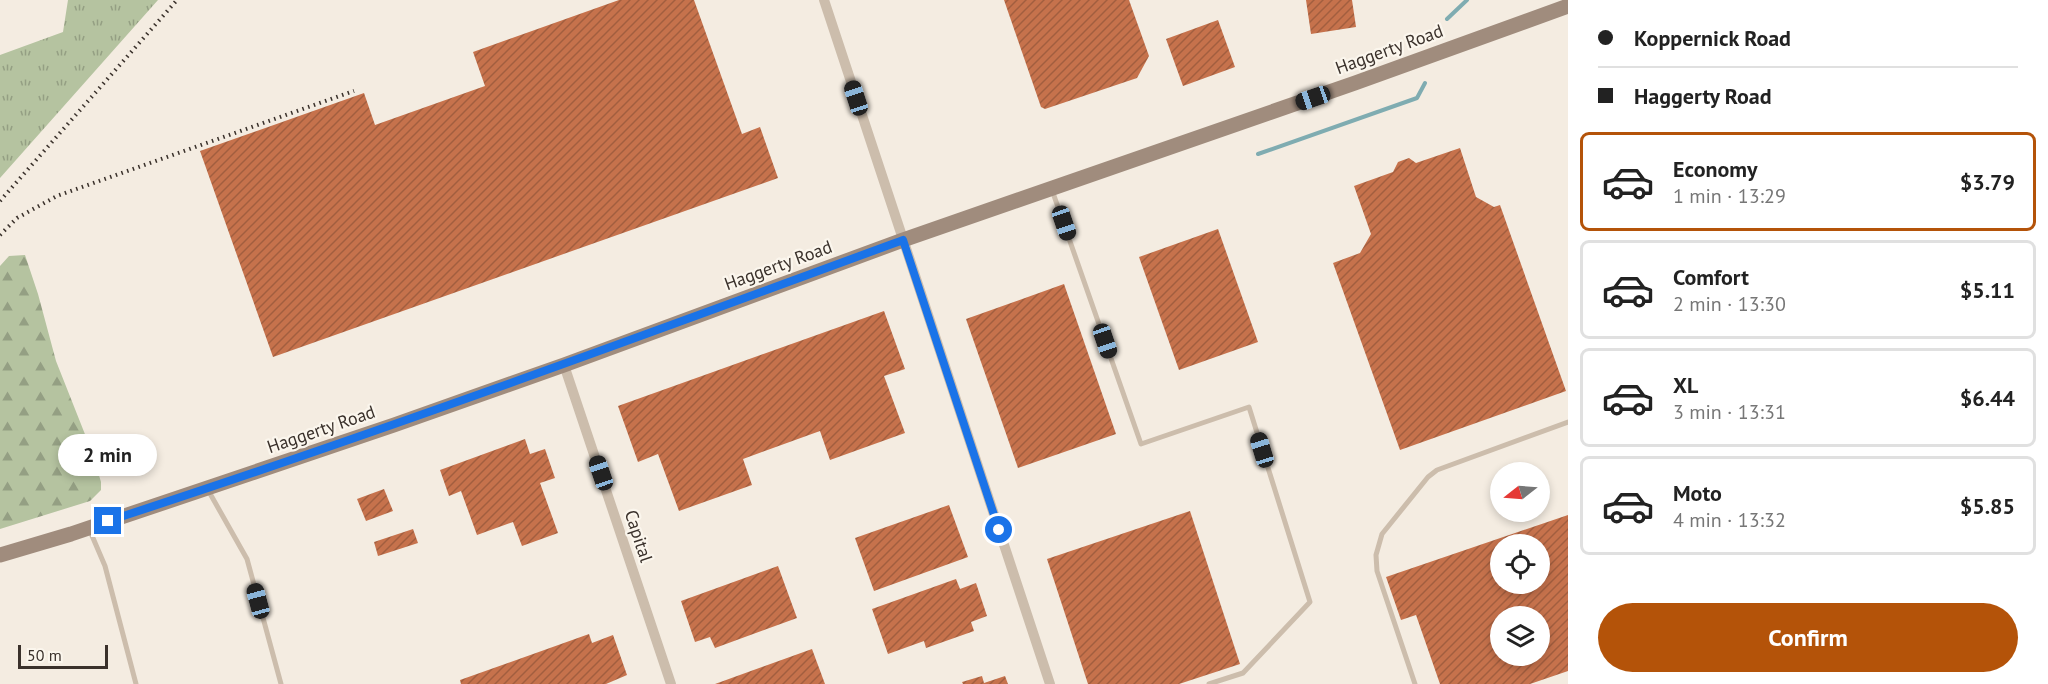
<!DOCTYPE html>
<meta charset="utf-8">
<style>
:root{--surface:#fff;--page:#f6f6f6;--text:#222;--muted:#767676;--line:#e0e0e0;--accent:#b45309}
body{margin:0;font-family:"PT Sans",sans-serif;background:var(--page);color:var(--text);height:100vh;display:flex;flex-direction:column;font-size:22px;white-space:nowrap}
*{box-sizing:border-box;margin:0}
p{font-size:20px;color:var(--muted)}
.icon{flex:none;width:33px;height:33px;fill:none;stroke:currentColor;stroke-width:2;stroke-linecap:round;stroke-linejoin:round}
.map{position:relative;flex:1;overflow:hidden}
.side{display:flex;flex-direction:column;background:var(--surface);width:480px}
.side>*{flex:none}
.guide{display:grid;align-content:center;height:132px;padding:0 30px;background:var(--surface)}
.needle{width:39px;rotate:253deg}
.tools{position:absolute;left:1490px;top:462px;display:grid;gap:12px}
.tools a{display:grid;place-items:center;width:60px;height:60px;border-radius:50%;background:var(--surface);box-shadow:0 3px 9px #0003;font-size:30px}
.scale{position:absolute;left:18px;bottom:15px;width:90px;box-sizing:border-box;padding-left:6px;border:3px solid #3a312b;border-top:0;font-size:16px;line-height:21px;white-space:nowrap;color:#3a312b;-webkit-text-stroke:4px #fbf6ed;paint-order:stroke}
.end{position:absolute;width:27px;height:27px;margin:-14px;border:8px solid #1a73e8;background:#fff;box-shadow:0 0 0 3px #fff}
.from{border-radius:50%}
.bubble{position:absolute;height:42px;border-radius:21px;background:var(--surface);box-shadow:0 3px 9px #0003;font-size:20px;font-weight:800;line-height:42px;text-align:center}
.car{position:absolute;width:18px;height:36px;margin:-18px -9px;border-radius:8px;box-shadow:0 0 4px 2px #0007;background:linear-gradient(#222 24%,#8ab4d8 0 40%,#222 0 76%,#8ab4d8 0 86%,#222 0)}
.guide b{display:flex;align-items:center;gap:21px;height:57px;font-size:22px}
.guide b+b{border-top:2px solid var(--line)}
.guide i{width:15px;height:15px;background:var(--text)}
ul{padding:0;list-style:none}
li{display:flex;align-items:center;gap:18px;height:99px;margin:0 12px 9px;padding:0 18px;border:3px solid var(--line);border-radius:9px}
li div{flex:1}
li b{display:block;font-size:22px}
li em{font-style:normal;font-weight:800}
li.current{border-color:var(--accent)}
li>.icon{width:54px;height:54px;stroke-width:1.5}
.action{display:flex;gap:12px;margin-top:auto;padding:12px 30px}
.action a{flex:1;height:69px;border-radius:36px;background:var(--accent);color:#fff;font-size:24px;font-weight:800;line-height:69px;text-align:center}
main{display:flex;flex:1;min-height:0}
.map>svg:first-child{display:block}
</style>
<main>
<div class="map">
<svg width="1568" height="684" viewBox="0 0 1568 684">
<defs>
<pattern id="grass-tufts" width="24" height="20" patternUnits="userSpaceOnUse" patternTransform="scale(1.5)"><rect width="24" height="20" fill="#b5c3a0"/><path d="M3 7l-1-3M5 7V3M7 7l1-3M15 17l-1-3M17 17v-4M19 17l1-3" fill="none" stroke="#949f83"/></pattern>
<pattern id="forest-firs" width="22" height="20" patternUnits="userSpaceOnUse" patternTransform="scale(1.5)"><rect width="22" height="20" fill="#b5c3a0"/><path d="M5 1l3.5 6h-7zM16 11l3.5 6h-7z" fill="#949f83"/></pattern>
<pattern id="building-hatch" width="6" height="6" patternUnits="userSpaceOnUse" patternTransform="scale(1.5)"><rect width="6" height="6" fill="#c6724c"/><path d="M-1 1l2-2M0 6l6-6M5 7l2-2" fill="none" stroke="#a25e3f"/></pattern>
</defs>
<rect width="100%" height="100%" fill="#f4ece1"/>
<!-- grass -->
<polygon fill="url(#grass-tufts)" points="68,0 158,0 0,178 0,55 63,32"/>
<!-- forest -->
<polygon fill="url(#forest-firs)" points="25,255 38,294 56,361 92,452 101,482 101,490 90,501 0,529 0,266 9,256"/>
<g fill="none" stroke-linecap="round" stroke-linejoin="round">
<!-- stream -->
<g stroke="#7facb1" stroke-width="4">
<polyline points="1447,19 1467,0"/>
<polyline points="1258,154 1417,98 1425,83"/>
</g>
</g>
<!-- building -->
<g fill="url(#building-hatch)" fill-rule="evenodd">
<polygon points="619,0 694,0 742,134 760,127 778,178 273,357 200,151 364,93 375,125 485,86 473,52"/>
<polygon points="1004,0 1129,0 1149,56 1137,78 1045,109 1041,107"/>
<polygon points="1306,0 1352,0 1356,27 1311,34"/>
<polygon points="1218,20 1235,67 1183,86 1166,39"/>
<polygon points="1460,148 1476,197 1494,207 1500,205 1566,391 1400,450 1333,263 1360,253 1371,234 1354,186 1393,172 1398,162 1409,158 1416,163"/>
<polygon points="1218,229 1258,342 1179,370 1139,257"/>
<polygon points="1064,284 1116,434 1018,468 966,319"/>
<polygon points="884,311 905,369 884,376 905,433 830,460 820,431 743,459 752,485 679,511 658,454 638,462 618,406"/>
<polygon points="525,439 530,454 545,449 555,478 540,483 558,533 522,546 513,522 477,535 461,491 449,496 440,470"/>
<polygon points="384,489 393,511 366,521 357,499"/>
<polygon points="949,505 968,557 874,591 855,538"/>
<polygon points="1190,511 1240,664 1179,684 1088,684 1047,559"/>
<path d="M1568,515V671L1530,684H1440L1416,615L1401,620L1386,577ZM1500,544H1539V584H1500ZM1500,616H1539V656H1500Z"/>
<polygon points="413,529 418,543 378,556 374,542"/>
<polygon points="778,566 797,618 715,648 710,637 695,642 681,601"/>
<polygon points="956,579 960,589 976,583 987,616 971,622 974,631 926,648 924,641 888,654 872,609"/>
<polygon points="589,634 592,643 613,635 627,675 606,684 461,684 460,680"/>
<polygon points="812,649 825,684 715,684"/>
<polygon points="982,676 984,683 1005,676 1008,684 963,684 962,682"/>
</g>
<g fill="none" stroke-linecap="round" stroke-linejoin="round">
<!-- service -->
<g stroke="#ccbdac" stroke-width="5">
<polyline points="1052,190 1141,444 1249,407 1310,602 1243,673 1209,684"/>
<polyline points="208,490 247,559 281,684"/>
<polyline points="90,531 105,566 136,684"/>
<polyline points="1415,684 1377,571 1376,555 1382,534 1428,477 1437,470 1568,422"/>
</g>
<!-- minor -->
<g stroke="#ccbdac" stroke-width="10">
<polyline points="824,0 1050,684"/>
<polyline points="564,365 671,684"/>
</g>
<!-- secondary -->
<polyline stroke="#a08c7d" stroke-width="15" points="0,555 71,534 394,425 564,365 903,240 1355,83 1568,6"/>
<!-- rail -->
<g stroke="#3a312b" stroke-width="4" stroke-dasharray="1.5 4.5" stroke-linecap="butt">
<polyline points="0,201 177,0"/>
<polyline points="0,235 17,218 57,196 354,91"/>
</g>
</g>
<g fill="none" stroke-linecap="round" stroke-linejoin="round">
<!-- route -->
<path stroke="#1a73e8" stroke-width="8" d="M108,521C376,434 639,337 903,240L999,530"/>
</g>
<g text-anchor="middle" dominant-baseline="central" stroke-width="4.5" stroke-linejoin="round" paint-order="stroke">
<!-- street labels -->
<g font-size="18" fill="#3a312b" stroke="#fbf6ed">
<text transform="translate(1389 49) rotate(-20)">Haggerty Road</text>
<text transform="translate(778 265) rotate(-20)">Haggerty Road</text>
<text transform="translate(321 429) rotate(-19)">Haggerty Road</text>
<text transform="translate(639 536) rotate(72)">Capital</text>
</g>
</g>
</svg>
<div class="tools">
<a><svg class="needle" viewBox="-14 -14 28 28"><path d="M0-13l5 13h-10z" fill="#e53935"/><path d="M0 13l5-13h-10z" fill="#767676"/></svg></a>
<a><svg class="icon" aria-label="locate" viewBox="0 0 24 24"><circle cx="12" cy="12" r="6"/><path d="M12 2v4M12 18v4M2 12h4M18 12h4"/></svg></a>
<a><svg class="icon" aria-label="layers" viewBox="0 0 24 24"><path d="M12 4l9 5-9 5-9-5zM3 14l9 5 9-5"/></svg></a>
</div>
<div class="scale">50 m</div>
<i class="end from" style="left:999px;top:530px"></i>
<i class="end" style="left:108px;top:521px"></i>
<div class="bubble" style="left:58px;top:434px;width:99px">2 min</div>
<i class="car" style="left:856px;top:98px;rotate:342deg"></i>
<i class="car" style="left:1313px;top:98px;rotate:251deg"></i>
<i class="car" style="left:1064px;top:223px;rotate:161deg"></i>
<i class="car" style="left:1105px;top:341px;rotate:161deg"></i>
<i class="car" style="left:1262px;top:450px;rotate:343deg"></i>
<i class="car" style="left:601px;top:473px;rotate:341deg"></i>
<i class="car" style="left:258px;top:601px;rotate:345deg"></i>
</div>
<section class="side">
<div class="guide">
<b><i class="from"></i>Koppernick Road</b>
<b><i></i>Haggerty Road</b>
</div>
<ul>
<li class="current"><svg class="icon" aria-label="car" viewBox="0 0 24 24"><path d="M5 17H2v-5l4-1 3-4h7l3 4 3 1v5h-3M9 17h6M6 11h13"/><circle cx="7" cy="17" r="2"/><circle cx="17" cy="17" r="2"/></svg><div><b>Economy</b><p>1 min · 13:29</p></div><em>$3.79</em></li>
<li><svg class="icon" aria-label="car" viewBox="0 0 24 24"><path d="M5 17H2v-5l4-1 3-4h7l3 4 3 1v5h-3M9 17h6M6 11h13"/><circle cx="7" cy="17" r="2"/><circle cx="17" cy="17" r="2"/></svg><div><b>Comfort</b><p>2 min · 13:30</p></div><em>$5.11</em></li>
<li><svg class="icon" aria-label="car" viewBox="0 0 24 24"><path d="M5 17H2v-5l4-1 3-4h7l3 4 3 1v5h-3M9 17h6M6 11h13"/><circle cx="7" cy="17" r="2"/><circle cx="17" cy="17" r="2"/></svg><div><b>XL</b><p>3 min · 13:31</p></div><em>$6.44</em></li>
<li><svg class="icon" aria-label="car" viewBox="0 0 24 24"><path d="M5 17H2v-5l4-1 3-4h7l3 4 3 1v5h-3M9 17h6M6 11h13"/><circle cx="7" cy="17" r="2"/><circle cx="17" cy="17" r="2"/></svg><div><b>Moto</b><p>4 min · 13:32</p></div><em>$5.85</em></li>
</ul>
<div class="action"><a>Confirm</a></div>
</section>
</main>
